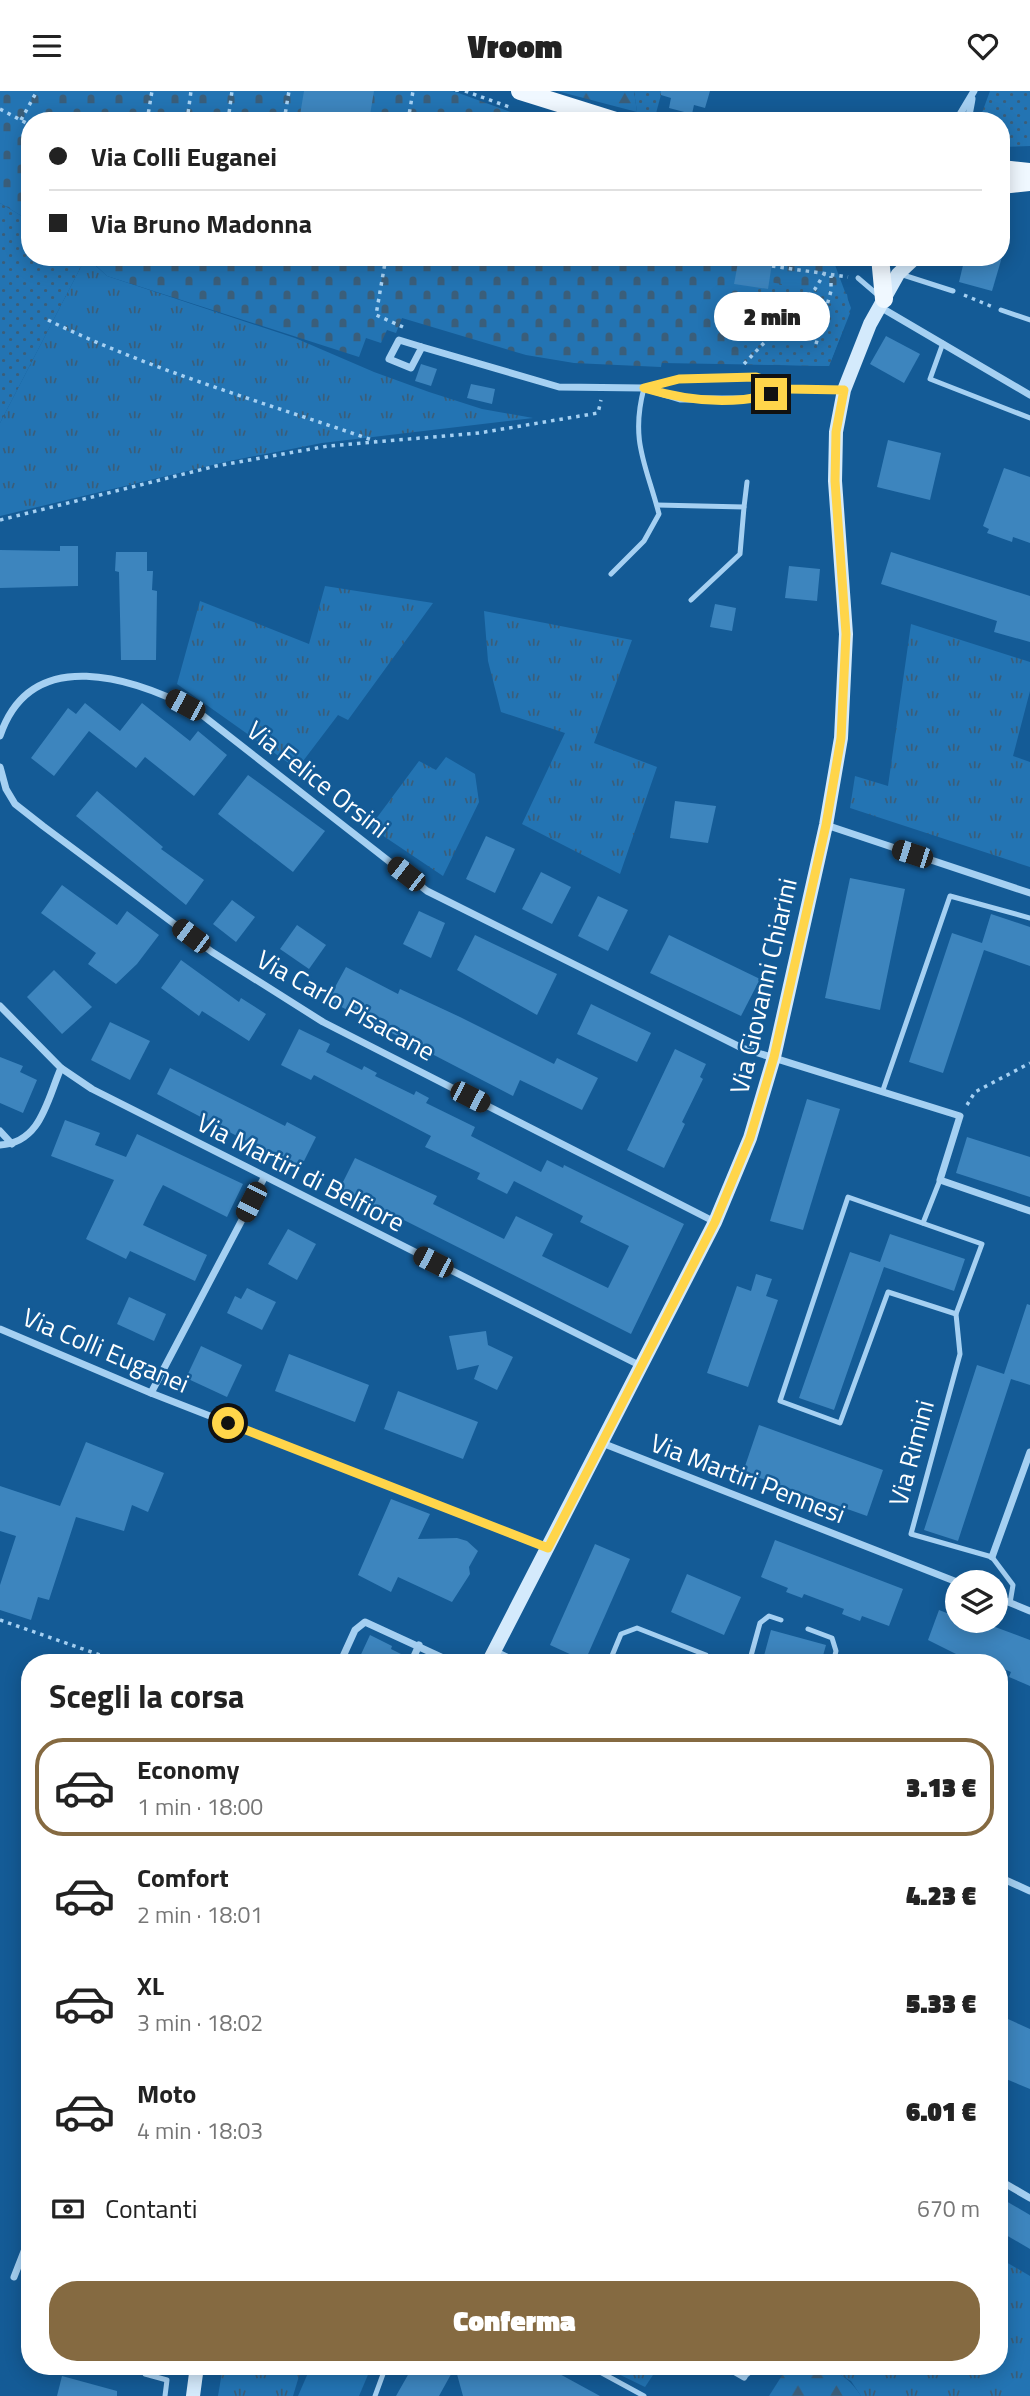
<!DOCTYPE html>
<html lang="it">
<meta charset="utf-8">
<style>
:root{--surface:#fff;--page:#f6f6f6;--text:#222;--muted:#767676;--line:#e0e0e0;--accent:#856a41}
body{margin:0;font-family:"Titillium Web",sans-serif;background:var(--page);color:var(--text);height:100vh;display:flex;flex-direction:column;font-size:26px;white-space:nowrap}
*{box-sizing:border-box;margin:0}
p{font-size:23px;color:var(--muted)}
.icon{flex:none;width:38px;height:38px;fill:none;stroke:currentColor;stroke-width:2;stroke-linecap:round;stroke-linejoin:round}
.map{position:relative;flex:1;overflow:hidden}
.panel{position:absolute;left:21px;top:1563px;width:987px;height:721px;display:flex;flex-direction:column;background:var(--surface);border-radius:28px;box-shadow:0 4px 18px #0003}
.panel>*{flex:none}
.banner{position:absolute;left:21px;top:21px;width:989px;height:154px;border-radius:28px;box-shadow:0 4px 18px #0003;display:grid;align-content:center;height:154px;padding:0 28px;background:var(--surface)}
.fabs{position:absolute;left:945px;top:1479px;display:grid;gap:14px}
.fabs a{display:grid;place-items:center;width:63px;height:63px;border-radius:50%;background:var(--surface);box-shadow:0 4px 18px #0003;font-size:35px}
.end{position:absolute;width:32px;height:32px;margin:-16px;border:9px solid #ffd54a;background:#111;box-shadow:0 0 0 4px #111}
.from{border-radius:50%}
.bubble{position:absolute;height:49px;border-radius:24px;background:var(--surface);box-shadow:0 4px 18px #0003;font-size:23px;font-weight:800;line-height:49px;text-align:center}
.car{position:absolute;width:21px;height:42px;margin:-21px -10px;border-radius:9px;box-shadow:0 0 5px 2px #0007;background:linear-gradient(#222 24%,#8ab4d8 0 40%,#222 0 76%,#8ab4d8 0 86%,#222 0)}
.banner b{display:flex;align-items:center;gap:24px;height:66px;font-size:26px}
.banner b+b{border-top:2px solid var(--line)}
.banner i{width:18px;height:18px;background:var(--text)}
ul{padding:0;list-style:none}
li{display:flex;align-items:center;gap:21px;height:98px;margin:0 14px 10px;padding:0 14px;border:4px solid transparent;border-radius:28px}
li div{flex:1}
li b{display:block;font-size:26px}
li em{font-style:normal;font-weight:800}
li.selected{border-color:var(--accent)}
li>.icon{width:63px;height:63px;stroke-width:1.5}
h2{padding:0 28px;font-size:32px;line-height:84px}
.pay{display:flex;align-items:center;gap:18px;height:77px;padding:0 28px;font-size:26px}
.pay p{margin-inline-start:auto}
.cta{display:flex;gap:14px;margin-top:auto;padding:14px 28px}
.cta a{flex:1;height:80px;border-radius:28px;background:var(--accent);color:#fff;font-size:28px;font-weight:800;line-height:80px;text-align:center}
header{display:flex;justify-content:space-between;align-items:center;height:91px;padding:0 28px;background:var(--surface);font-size:32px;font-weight:800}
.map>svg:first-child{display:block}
</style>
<header><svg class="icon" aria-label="menu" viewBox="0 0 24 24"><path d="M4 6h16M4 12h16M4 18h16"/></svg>Vroom<svg class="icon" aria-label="heart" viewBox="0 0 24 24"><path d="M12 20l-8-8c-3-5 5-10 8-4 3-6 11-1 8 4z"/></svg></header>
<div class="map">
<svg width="1030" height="2305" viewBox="0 0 1030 2305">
<defs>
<pattern id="grass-tufts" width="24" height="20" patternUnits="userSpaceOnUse" patternTransform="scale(1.75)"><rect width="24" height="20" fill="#2374b3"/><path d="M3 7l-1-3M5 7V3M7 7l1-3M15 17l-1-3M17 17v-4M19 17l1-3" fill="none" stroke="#3a5e7a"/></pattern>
<pattern id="forest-firs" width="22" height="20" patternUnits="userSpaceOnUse" patternTransform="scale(1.75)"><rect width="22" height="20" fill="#2374b3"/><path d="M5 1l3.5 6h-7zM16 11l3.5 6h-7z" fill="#3a5e7a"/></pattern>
<pattern id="cemetery-stones" width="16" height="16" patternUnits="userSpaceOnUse" patternTransform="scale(1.75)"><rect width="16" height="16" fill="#2374b3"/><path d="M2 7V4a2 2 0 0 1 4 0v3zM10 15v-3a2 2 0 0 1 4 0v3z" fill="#3a5e7a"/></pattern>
<pattern id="garden-dots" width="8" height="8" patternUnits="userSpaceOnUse" patternTransform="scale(1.75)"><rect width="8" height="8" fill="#2374b3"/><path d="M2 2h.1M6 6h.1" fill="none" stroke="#3a5e7a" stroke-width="1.8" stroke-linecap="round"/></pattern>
</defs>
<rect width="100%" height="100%" fill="#145b96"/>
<!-- grass -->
<g fill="url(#grass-tufts)">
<polygon points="86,166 107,185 295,247 374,281 429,301 482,318 533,327 322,352 229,370 0,425 0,332"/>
<polygon points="325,495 433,512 348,629 338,624 297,678 177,593 200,510 309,553"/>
<polygon points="484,520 632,549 594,652 657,676 620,783 522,733 565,642 501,621 488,570"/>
<polygon points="911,533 1030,571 1030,600 1013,665 1030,671 1030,776 850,717 855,685 888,695"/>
<polygon points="446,666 475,683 479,711 443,785 370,736 419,670 436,679"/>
<polygon points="999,2167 1030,2185 1030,2305 861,2305 851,2290 825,2275 999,2275"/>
<polygon points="223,2275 302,2275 293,2305 218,2305"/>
<polygon points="602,2275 659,2275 645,2296"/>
</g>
<!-- forest -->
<g fill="url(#forest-firs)">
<polygon points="557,0 634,0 637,21"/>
<path d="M788,2275C820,2275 843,2276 861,2305H769Z"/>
</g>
<!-- cemetery -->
<g fill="url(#cemetery-stones)">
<polygon points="0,0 453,0 535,30 30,30 30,130 0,112"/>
<polygon points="87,166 832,166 851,217 829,275 662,272 661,276 574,272 526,264 402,227 396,242 387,239 381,252 366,247 359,266 107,185"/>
</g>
<!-- park -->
<polygon fill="#2374b3" points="311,2275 362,2275 370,2279 359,2305 298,2305"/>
<!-- garden -->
<g fill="url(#garden-dots)">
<polygon points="634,0 662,0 655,26 637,21"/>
<polygon points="990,0 1030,0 1030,55 1001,56 1001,30 979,30"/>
<polygon points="0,112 30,130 30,166 86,166 0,332"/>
<polygon points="769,191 847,203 850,222 829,275 740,273 753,196 768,198"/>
</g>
<!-- building -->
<g fill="#3d85be">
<polygon points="304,0 374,0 369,30 299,30"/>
<polygon points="661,0 710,0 705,17 694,14 692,23 669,17 671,7 661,4"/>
<polygon points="739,166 773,166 768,198 734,193"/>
<polygon points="965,166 1002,166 992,200 959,191"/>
<polygon points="886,245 920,263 904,292 870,273"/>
<polygon points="421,273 437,278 431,295 415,290"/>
<polygon points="471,293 495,298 492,313 467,307"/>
<polygon points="888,349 941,362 930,409 877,396"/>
<polygon points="1004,377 1030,386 1030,452 1013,446 1012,451 987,442 989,438 983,435"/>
<polygon points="60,455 78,455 78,495 0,497 0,459 60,460"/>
<polygon points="116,461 147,461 147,480 153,480 152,499 157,500 156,569 121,569 119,481 115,480"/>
<polygon points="891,461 1030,505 1030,551 994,541 997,530 881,493"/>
<polygon points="789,475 820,478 817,510 785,507"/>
<polygon points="715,513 736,517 732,540 710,536"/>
<polygon points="85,612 120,640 142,612 190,650 198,640 227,664 194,705 145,666 136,677 89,640 54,685 31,667 68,617 76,623"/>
<polygon points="248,684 325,740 293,781 218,723"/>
<polygon points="97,700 163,756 161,758 204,789 186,814 76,725"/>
<polygon points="675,710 716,715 708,752 670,747"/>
<polygon points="486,745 515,758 495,802 466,788"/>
<polygon points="541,781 571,796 552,833 522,818"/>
<polygon points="850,787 905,798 880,919 825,907"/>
<polygon points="62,794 117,834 127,820 159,844 137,873 116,893 88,873 96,862 41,822"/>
<polygon points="598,805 628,819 608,860 578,845"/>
<polygon points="232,809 255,826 236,851 213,833"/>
<polygon points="419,820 445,832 431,867 403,853"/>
<polygon points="991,823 1030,836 1030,875 984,859 943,982 909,971 952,842 982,852"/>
<polygon points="297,834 326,854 309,878 280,858"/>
<polygon points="475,844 557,883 537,924 457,879"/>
<polygon points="669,844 760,888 741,925 650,882"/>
<polygon points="181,869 239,911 241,907 266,923 249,950 202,920 199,925 161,897"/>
<polygon points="346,876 398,903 400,898 460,926 554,973 557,967 598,987 582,1019 520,989 513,1005 328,909"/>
<polygon points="54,879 92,916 62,943 27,906"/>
<polygon points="591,913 651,942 637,971 577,943"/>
<polygon points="110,931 150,950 130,989 91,969"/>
<polygon points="299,938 330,953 326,961 362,979 364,975 377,982 375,985 414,1004 416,1000 429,1007 426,1012 475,1036 471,1045 541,1081 547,1069 563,1077 564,1074 684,1133 631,1243 340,1097 355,1067 437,1105 433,1113 504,1148 516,1125 553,1143 542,1165 608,1197 629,1155 580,1131 583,1125 514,1090 507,1103 477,1088 480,1082 425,1056 431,1045 314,984 311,989 281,974"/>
<polygon points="675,958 706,973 700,986 703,988 682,1031 685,1033 664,1077 627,1059"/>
<polygon points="0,966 23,975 20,981 37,989 23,1022 0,1012"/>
<polygon points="170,977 285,1035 287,1031 316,1046 300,1078 157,1003"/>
<polygon points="807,1008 840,1018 803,1139 770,1130"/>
<polygon points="65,1029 100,1042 95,1054 126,1066 137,1043 243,1093 227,1126 163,1094 156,1107 143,1134 207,1164 195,1190 130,1160 126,1168 86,1148 114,1089 51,1065"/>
<polygon points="967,1046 1030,1066 1030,1106 956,1082"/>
<polygon points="288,1138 316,1153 297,1189 268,1173"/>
<polygon points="890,1143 965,1168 954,1200 884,1176 834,1319 799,1307 850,1161 880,1171"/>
<polygon points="756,1183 772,1188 766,1205 778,1209 748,1296 707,1282 737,1195 751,1200"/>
<polygon points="247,1197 276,1211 262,1239 227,1222 235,1205 241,1208"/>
<polygon points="129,1206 166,1223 154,1250 117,1233"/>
<polygon points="1027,1213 1030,1214 1030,1294 1011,1288 958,1450 924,1439 977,1274 1004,1283"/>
<polygon points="486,1240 488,1254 513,1266 497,1299 474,1288 479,1274 457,1279 449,1245"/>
<polygon points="201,1255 242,1274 227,1306 186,1287"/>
<polygon points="289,1263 369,1294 355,1331 275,1300"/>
<polygon points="398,1300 478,1331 463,1368 384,1338"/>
<polygon points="759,1334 883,1379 867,1425 743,1381"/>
<polygon points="86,1351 164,1382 148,1421 132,1414 124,1440 76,1426 49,1509 38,1506 31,1529 0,1519 0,1494 16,1445 0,1440 0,1395 60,1415"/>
<polygon points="391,1408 430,1423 418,1448 457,1447 467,1450 478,1460 469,1476 470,1483 452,1511 398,1486 391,1501 358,1484"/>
<polygon points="775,1449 903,1498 889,1535 862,1525 860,1530 842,1523 844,1518 804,1503 802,1507 786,1501 788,1497 761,1486"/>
<polygon points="595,1453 630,1468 585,1570 550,1554"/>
<polygon points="687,1483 741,1506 724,1544 671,1521"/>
<polygon points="939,1519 957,1526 957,1530 979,1530 1030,1549 1030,1595 1009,1586 1011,1581 999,1576 999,1572 986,1572 971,1566 970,1570 928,1549"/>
<polygon points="771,1539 826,1554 821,1572 762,1572"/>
<polygon points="370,1544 392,1555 391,1558 407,1566 405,1572 357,1572"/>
<polygon points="999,1924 1030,1938 1030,1998 999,1985"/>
<polygon points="999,2106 1030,2124 1030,2158 999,2140"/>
<polygon points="413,2275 545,2275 600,2305 463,2305 455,2276 439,2305 396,2305"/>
<polygon points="62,2285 117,2300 117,2305 57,2305"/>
</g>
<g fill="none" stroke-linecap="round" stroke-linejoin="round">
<!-- path -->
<g stroke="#a5d0f2" stroke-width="3.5" stroke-dasharray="3.5 5" stroke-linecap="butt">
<polyline points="465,0 512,17"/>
<polyline points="457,1 457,0"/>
<polyline points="0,18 30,34"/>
<polyline points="535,26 547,30"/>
<polyline points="21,29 37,0"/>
<polyline points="147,30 152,0"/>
<polyline points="187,30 191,0"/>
<polyline points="228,30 232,0"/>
<polyline points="284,30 289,0"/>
<polyline points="408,30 413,0"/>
<polyline points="386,166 376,224 403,236"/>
<polyline points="720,166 738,169"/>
<polyline points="772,175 848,186"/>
<polyline points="964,204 993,216"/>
<path d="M48,229C152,280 266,312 375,350"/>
<polyline points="816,253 831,200 831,185"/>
<polyline points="744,273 815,198 824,183"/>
<polyline points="0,429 216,375 328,355 479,342 598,322 601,309"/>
<polyline points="967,1014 975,1001 1030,972"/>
<polyline points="0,1529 123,1572"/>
</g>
<!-- service -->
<g stroke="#a5d0f2" stroke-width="5">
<polyline points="900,183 953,200"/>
<polyline points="858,187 879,205"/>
<polyline points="1001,219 1030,229"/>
<polyline points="943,252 930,288 1030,327"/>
<polyline points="657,414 744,416 740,463 691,509"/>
<polyline points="744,416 747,391"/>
<path d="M611,483L644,450L659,423C646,373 630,350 644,297"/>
<polyline points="883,999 950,805 1030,827"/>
<polygon points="848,1106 982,1153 956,1223 888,1201 840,1332 780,1310"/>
<polyline points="923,1132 940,1089"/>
<polyline points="956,1223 960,1263 911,1443 992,1466 1013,1494 1010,1512"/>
<polyline points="808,1538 832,1547 836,1560 833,1572"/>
<polyline points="609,1572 621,1543 637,1537 706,1564"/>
<polyline points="749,1572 760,1532 769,1525 781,1529"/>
<polyline points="142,2275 145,2283 167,2289 165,2305"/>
<polyline points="589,2275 644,2305"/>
<polyline points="744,2286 757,2275"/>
<polyline points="375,2305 386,2275"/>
</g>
<!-- minor -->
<g stroke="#a5d0f2" stroke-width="7">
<polyline points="956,30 974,0"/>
<polyline points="968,30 972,8"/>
<polyline points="880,216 1030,304"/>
<polyline points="422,256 411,277 389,268 399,249 422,256 559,296 644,297 679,288 756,286 789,298"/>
<polyline points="644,297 680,308 753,308 789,298 844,299"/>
<path d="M0,645C31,552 134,587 197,620L427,800L742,957L960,1025L940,1089L1030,1120"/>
<polyline points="0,676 6,698 15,713 43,735 212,861 323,931 715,1131"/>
<polyline points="826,734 1030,802"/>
<polyline points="0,915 61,977 92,998 641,1275"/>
<polyline points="0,1040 12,1053"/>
<path d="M0,1054C41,1052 47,1009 61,977"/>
<polyline points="0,1238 151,1302 547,1457"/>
<polyline points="151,1302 264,1087"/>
<polyline points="602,1352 957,1491"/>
<polyline points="992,1466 1030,1361"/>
<polyline points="996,1506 1030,1520"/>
<polyline points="494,1560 519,1572"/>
<polyline points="340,1572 355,1539 365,1531 454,1572"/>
<polyline points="411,1572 419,1554"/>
<polyline points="999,1786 1030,1800"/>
<polyline points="999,2089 1030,2107"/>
<polyline points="14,2186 30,2145"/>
<polyline points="725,2275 744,2286"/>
</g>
<!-- secondary -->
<g stroke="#d4eafc" stroke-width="14">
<polyline points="488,1572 715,1131 750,1047 774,966 826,734 841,647 846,543 835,390 836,341 844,299 870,233 898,183 916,166"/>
<polyline points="193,2305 197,2275"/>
</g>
<!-- primary -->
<g stroke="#f0f8ff" stroke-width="18">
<polyline points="520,0 616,30"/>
<polyline points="1001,78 1030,81"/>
<polyline points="1001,94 1030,91"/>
<polyline points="880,166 884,208"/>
</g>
</g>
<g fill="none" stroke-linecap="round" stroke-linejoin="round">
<!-- route -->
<path stroke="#ffd54a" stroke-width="9" d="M228,1332L548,1457L715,1131L750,1047L774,966L826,734L841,647L846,543L835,390L836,341L844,299L789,298L756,286L679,288L644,297C684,309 729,315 771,303"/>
</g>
<g text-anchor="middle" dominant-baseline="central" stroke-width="5" stroke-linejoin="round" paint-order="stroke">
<!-- street labels -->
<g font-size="26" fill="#fff" stroke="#145b96">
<text transform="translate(318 688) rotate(38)">Via Felice Orsini</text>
<text transform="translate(763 895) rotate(-77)">Via Giovanni Chiarini</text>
<text transform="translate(346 914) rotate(29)">Via Carlo Pisacane</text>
<text transform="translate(301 1081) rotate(27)">Via Martiri di Belfiore</text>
<text transform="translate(106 1259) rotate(23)">Via Colli Euganei</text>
<text transform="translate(911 1362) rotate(-75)">Via Rimini</text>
<text transform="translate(748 1387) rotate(21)">Via Martiri Pennesi</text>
</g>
</g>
</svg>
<div class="fabs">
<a><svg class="icon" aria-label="layers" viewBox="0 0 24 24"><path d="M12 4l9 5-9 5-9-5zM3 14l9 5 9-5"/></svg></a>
</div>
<i class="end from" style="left:228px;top:1332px"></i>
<i class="end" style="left:771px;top:303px"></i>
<div class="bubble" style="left:714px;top:201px;width:116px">2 min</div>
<i class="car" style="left:185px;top:614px;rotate:298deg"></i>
<i class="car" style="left:912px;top:763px;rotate:288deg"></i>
<i class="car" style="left:406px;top:783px;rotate:308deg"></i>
<i class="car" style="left:191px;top:845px;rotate:307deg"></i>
<i class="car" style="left:470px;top:1006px;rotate:117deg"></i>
<i class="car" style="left:251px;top:1111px;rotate:207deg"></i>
<i class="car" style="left:433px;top:1171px;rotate:297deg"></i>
<div class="banner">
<b><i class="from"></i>Via Colli Euganei</b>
<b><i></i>Via Bruno Madonna</b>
</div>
<section class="panel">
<h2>Scegli la corsa</h2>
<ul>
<li class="selected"><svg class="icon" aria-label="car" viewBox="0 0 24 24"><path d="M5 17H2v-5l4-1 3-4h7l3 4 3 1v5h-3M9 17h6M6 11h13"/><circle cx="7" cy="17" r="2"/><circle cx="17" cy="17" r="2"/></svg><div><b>Economy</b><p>1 min · 18:00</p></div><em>3.13 €</em></li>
<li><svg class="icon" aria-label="car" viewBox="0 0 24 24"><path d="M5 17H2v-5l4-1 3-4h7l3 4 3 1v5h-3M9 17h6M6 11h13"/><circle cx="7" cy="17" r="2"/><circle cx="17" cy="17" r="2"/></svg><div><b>Comfort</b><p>2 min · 18:01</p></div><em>4.23 €</em></li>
<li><svg class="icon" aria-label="car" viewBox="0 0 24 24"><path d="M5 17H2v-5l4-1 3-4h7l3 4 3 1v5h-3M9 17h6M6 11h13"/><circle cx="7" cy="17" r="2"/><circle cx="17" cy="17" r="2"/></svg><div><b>XL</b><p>3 min · 18:02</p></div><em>5.33 €</em></li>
<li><svg class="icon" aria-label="car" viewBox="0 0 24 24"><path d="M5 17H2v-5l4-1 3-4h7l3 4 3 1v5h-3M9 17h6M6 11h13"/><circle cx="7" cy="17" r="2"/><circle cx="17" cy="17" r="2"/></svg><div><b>Moto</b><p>4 min · 18:03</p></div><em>6.01 €</em></li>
</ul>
<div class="pay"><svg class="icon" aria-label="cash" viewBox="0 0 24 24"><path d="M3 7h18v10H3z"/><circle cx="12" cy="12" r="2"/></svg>Contanti<p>670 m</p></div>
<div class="cta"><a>Conferma</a></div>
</section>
</div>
